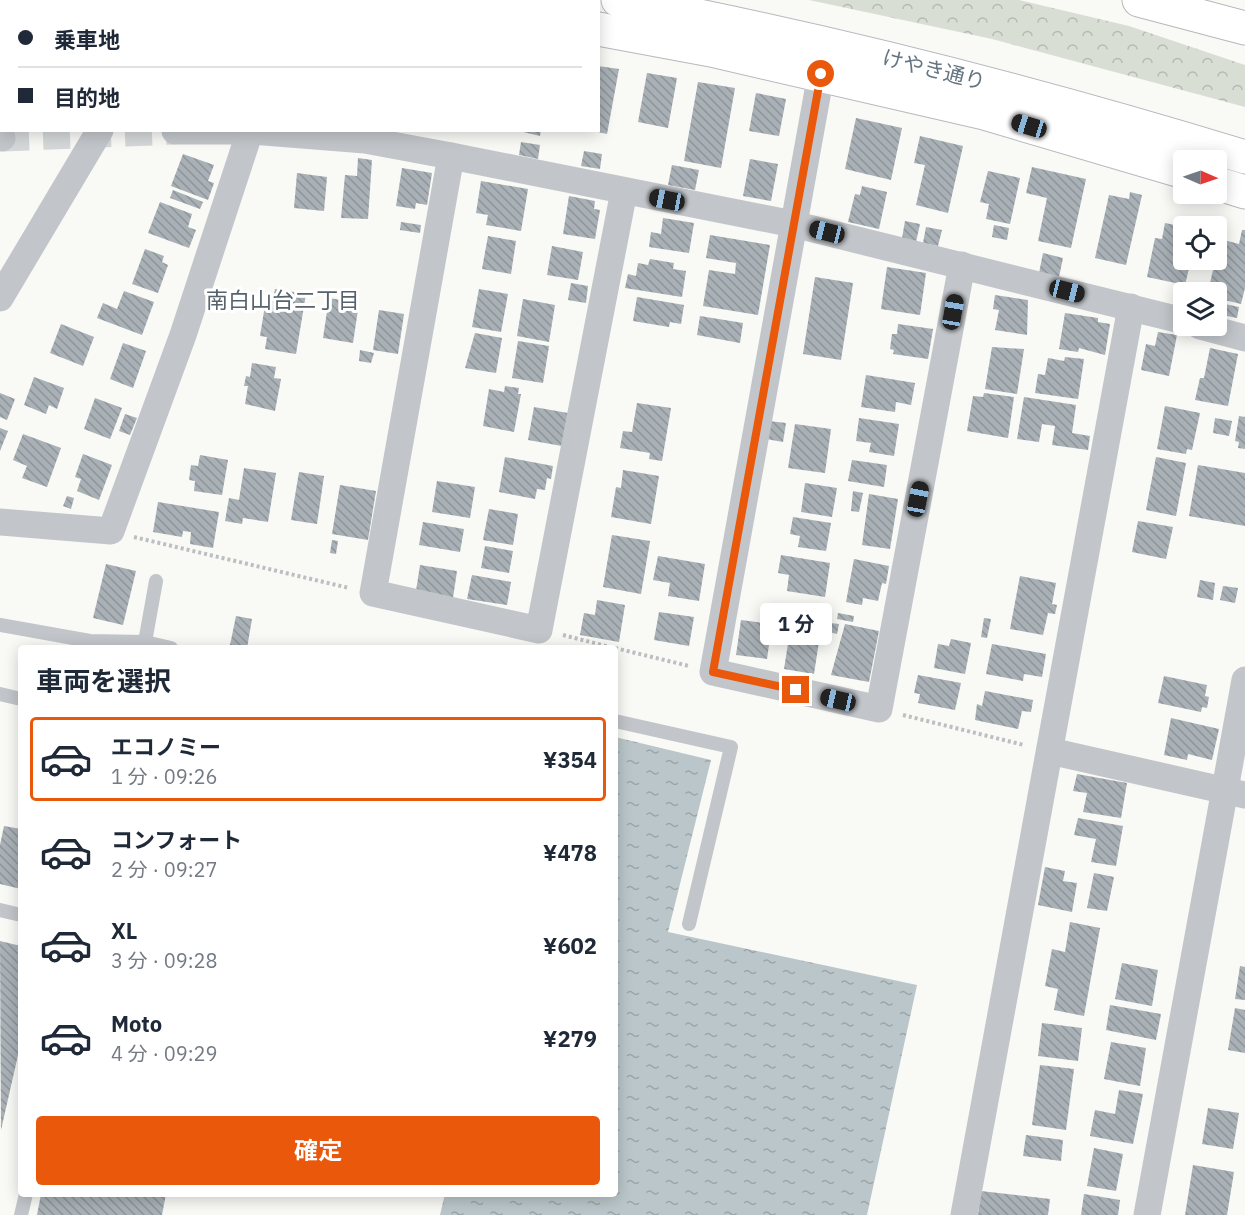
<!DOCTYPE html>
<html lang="ja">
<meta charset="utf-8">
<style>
:root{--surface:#fff;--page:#f6f6f7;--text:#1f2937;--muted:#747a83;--line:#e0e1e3;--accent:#ea580c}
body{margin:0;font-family:"IBM Plex Sans","Noto Sans JP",sans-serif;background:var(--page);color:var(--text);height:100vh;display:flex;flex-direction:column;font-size:22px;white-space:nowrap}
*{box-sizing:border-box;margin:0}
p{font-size:20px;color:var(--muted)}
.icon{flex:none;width:33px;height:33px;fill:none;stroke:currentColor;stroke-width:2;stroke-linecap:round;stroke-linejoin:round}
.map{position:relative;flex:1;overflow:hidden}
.drawer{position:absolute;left:18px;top:645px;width:600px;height:552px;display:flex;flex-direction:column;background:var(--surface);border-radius:6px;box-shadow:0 3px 15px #0003}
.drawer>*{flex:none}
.top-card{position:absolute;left:0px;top:0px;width:600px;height:132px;box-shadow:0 3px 15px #0003;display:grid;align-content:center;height:132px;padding:0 18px;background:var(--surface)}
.needle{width:39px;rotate:92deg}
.fabs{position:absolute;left:1173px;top:150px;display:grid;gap:12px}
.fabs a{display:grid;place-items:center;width:54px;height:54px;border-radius:6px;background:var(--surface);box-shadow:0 3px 15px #0003;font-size:30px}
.end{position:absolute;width:27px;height:27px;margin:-14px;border:8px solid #ea580c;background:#fff;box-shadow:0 0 0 3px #fff}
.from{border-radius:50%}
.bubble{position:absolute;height:42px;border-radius:6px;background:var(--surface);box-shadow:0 3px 15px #0003;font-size:20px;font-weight:700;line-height:42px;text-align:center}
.car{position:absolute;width:18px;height:36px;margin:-18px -9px;border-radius:8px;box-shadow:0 0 4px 2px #0007;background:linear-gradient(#222 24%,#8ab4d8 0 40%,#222 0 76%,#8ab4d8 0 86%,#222 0)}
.top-card b{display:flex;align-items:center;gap:21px;height:57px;font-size:22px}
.top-card b+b{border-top:2px solid var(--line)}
.top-card i{width:15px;height:15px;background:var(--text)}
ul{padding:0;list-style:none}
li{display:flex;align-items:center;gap:18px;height:84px;margin:0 12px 9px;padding:0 6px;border:3px solid transparent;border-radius:6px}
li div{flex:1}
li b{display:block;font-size:22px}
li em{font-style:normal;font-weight:700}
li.active{border-color:var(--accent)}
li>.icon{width:54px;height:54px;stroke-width:1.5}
h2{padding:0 18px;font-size:27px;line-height:72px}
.button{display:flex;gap:12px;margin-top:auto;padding:12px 18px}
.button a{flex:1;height:69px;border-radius:6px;background:var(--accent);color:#fff;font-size:24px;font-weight:700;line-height:69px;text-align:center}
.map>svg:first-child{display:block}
</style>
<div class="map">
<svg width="1245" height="1215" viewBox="0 0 1245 1215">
<defs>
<pattern id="forest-crowns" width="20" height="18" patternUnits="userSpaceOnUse" patternTransform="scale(1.5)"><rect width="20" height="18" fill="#d9ded5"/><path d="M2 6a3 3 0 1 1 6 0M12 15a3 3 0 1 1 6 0" fill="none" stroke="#b4b9b2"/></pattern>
<pattern id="water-ripples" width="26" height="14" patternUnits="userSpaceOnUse" patternTransform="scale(1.5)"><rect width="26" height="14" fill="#bac6c9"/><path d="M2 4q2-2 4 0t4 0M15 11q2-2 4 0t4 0" fill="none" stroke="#9ba5a9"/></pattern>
<pattern id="building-back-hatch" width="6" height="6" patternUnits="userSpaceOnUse" patternTransform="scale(1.5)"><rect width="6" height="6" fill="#a9b1b7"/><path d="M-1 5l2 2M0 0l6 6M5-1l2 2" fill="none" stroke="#8d959a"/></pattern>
</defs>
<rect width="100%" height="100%" fill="#f9f9f6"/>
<!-- forest -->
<polygon fill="url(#forest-crowns)" points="809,0 1019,0 1129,26 1245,65 1245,107 992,39"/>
<!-- water -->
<polygon fill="url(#water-ripples)" points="615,737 711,760 668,932 917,985 867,1215 440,1215 445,1194 615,1194"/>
<!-- building -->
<g fill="url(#building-back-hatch)">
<polygon points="598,66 619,69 607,134 598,132"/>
<polygon points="647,73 677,78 668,128 638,122"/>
<polygon points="698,82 735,88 721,168 684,161"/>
<polygon points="756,93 786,99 779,136 749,131"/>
<polygon points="856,118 902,128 891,180 845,169"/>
<polygon points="515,130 541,130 540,136"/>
<polygon points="920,136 963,146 948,213 916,205 925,165 914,163"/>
<polygon points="521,142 540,145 538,159 519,155"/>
<polygon points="584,151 602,154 600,169 581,166"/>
<polygon points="183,154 214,165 208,181 214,183 208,200 171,186"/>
<polygon points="358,158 372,160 368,219 341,218 345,175 357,176"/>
<polygon points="750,159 778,164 771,201 743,196"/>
<polygon points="672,165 699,170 695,190 668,185"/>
<polygon points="1032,167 1086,179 1071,248 1038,241 1047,198 1026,193"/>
<polygon points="402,168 432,173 427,205 416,203 415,209 396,206"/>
<polygon points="988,171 1020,178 1010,224 986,219 989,204 980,202"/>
<polygon points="297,173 327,177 324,211 294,208"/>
<polygon points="481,181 528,189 521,231 486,225 488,215 476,213"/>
<polygon points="862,186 887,192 879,229 848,222 855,194 860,195"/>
<polygon points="173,190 203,202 200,209 170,198"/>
<polygon points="1130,192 1142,195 1126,265 1095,258 1109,195 1129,199"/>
<polygon points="569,196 595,201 594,209 600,210 595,239 563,234"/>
<polygon points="160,202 192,214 188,227 196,230 189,248 148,233"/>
<polygon points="663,218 694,223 689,253 649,247 651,232 661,234"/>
<polygon points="905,221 920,224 916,242 902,238"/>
<polygon points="401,222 421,225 420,233 400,230"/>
<polygon points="1165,223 1184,227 1184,260 1191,260 1185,285 1147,277 1155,238 1162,239"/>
<polygon points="994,225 1009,228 1007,240 992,237"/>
<polygon points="926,227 942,230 938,246 923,243"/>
<polygon points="1242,230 1245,230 1245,288 1241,304 1216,298 1216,292 1208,292 1220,239 1239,244"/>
<polygon points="710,235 770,245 758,315 703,306 709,270 735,274 736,263 706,258"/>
<polygon points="488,236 516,241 511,274 482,269"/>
<polygon points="552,246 583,252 578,280 547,275"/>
<polygon points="145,249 164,256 162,262 168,265 158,293 132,284"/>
<polygon points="1043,253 1063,258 1059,277 1039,273"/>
<polygon points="650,259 674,263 673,269 686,271 682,297 625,288 628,274 636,276 638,263 648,265"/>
<polygon points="887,267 926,273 920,315 881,309"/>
<polygon points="815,277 853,283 841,360 803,354"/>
<polygon points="571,283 588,286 586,303 568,300"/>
<polygon points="275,289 306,294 296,354 265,349 267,337 260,336 267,293 274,294"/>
<polygon points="479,289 508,294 501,332 472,327"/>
<polygon points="124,291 154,302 142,335 97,318 103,303 117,309"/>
<polygon points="995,295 1028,300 1027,335 995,330 999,310 993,309"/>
<polygon points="637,297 684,305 681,324 670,322 669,327 633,321"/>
<polygon points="329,298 359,303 353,343 323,338"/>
<polygon points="523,299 555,305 549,342 517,336"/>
<polygon points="1220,303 1239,307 1237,318 1217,314"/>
<polygon points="379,310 404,314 398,354 373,350"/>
<polygon points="1065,313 1098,318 1098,322 1110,324 1105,355 1079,348 1078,352 1059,349"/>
<polygon points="700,316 743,323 740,343 697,335"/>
<polygon points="61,324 94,337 83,366 50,353"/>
<polygon points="898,324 933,329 928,359 893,354 894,350 890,349 892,334 897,334"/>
<polygon points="1158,332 1177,335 1169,376 1141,370 1146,344 1155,346"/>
<polygon points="475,333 502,338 496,373 465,368"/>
<polygon points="518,341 549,346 543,383 512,378"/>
<polygon points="123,343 146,351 133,388 110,379"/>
<polygon points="992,347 1024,349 1017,394 985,389"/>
<polygon points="1210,348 1238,354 1228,406 1195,400 1200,378 1204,378"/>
<polygon points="360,350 374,353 371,363 359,361"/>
<polygon points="1065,357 1084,359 1078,399 1035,393 1038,374 1045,375 1048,358 1064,361"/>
<polygon points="252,363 276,367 274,378 281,379 275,411 245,404 248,386 244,386 246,376 250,377"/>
<polygon points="866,375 915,383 911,405 896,402 895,412 861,407"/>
<polygon points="34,377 64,388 57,409 49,405 46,414 24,405"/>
<polygon points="505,386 519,388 518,394 521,394 514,432 483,426 489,389 504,392"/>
<polygon points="0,393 15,399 7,420 0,417"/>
<polygon points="984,393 1014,397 1008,438 967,431 973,396 983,397"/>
<polygon points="1024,397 1076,405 1072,433 1090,436 1088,450 1052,445 1055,426 1042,424 1039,442 1017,439"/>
<polygon points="95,398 122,408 110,439 84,429"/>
<polygon points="637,403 671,408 662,461 649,459 650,453 620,448 623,431 632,432"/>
<polygon points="1165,406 1200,413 1192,450 1187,449 1186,454 1157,449"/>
<polygon points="534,407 568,413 562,446 528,440"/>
<polygon points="125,414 137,418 130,435 119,431"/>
<polygon points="1239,416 1245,417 1245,449 1238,448 1239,442 1235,441"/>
<polygon points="859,418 899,424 894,456 869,452 871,443 856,441"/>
<polygon points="1215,418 1232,421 1229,436 1213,433"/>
<polygon points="769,421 786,423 783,442 766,439"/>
<polygon points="795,424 831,429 825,473 788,468"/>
<polygon points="0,428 8,431 0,451"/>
<polygon points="23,434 61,448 47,487 22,478 27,466 13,460"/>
<polygon points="83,454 112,465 99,500 77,491 81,479 75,477"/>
<polygon points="200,455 228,460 222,495 194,491 195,481 189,480 191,465 198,466"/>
<polygon points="505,457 553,466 551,479 547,478 545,490 537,489 535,499 499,492"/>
<polygon points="1156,457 1186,463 1176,516 1146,510"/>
<polygon points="852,460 887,465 884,487 848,481"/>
<polygon points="1198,465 1245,473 1245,526 1189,516"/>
<polygon points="244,468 276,473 268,522 243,518 242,524 225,521 229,498 239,500"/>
<polygon points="623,470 659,476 651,524 611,517 616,487 621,488"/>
<polygon points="299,472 324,476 317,524 291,520"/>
<polygon points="437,481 475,487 470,518 432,512"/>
<polygon points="805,483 837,488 832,517 801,512"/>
<polygon points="340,485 376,491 368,540 332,534"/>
<polygon points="853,491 863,493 859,512 851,511"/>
<polygon points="869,494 898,499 890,549 862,545"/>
<polygon points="67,496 74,498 71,509 63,506"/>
<polygon points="158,502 219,512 213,548 190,544 191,532 183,531 182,537 153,532"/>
<polygon points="489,509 518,514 513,545 483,540"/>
<polygon points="793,517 831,523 826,551 798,547 800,536 790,534"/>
<polygon points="1138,521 1173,527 1166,559 1132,552"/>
<polygon points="423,522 464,529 460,552 419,545"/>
<polygon points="612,535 650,541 641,594 603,587"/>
<polygon points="332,540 338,541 336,554 330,553"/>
<polygon points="485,546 513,551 509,573 481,568"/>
<polygon points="781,555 830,563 825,597 787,591 789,575 778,573"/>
<polygon points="658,556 705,564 699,601 668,596 670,583 653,580"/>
<polygon points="854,559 889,566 886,584 882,583 878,601 863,598 862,605 846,602"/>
<polygon points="106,564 136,571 123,625 93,618"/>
<polygon points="420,565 457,571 453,598 416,591"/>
<polygon points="472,575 511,582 507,605 467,599"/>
<polygon points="1020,576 1056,583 1052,604 1057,605 1055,614 1048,613 1043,635 1010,629"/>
<polygon points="1200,580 1215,583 1213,600 1197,597"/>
<polygon points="1223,586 1238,588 1235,603 1220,600"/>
<polygon points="597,600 625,605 619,642 580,635 584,613 595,615"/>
<polygon points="659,612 694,617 689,646 654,640"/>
<polygon points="838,613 854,616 853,622 837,619"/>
<polygon points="236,616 252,619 247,648 230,645"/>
<polygon points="984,618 991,619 987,638 981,637"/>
<polygon points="741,620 772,624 767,659 736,655"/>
<polygon points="831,623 839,624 837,634 829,632"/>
<polygon points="845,624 879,631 869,682 831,675"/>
<polygon points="790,631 820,635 814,674 784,669"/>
<polygon points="951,639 971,643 965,674 934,668 938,644 949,646"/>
<polygon points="992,644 1046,654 1042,677 1024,674 1023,681 986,674"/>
<polygon points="918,675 961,683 955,710 918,703 920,694 914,693"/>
<polygon points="1164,676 1207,685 1205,696 1209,697 1207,708 1202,707 1201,712 1158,703"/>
<polygon points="985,691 1033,700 1031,712 1022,711 1018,729 975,720 977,704 982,706"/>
<polygon points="1171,718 1219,729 1212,760 1188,754 1187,760 1164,755"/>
<polygon points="1077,774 1127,783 1121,818 1083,812 1087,793 1073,791"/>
<polygon points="1078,818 1123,826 1116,866 1091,862 1096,839 1074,835"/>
<polygon points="4,826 21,829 21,889 0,884 0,845"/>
<polygon points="1045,867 1065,871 1063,881 1077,883 1072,912 1038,905"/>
<polygon points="1094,873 1114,877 1107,911 1087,908"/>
<polygon points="1070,922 1100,928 1084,1016 1054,1010 1058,989 1045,986 1052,949 1065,952"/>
<polygon points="0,941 21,946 21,1042 1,1130"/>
<polygon points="1122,963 1158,970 1152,1006 1115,999"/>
<polygon points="1240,966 1245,967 1245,1000 1235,999"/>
<polygon points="1110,1005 1161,1014 1156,1040 1106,1030"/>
<polygon points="1235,1008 1245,1010 1245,1053 1228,1050"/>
<polygon points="1042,1023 1082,1028 1078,1061 1038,1056"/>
<polygon points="1111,1042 1146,1048 1140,1086 1104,1079"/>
<polygon points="1040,1065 1074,1069 1066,1130 1032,1125"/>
<polygon points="1119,1090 1143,1094 1133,1144 1090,1136 1095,1110 1115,1114"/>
<polygon points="1208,1108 1239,1113 1233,1149 1202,1144"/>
<polygon points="1026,1135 1063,1140 1061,1161 1023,1156"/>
<polygon points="1094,1148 1123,1154 1116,1191 1087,1186"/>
<polygon points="1193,1165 1234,1172 1227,1215 1185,1215"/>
<polygon points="981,1191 1050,1199 1048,1215 978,1215"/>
<polygon points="41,1194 166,1194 162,1215 37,1215"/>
<polygon points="1084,1194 1120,1200 1118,1215 1081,1215"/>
</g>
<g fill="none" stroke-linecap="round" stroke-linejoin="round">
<!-- street-tunnel -->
<polyline stroke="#d4d8d9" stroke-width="27" stroke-dasharray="27 14" stroke-linecap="butt" points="2,138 175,131"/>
<!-- secondary casing -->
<g stroke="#b4babe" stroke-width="35">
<g id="secondary">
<polyline points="377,0 390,2"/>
<path d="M618,0C830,40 1039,94 1245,157"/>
<polyline points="598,29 711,50 984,113 1184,172"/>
<polyline points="1216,183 1245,192"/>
</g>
</g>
<!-- highway casing -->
<g stroke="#b5b9bc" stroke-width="35">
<polyline id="highway" points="1139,0 1245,28"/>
</g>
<!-- path -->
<g stroke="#bcbfc1" stroke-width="4" stroke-dasharray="3 3" stroke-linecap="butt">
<polyline points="134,537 349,588"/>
<polyline points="563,635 614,648"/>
<polyline points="615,648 689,666"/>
<polyline points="903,715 1024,745"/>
</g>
<!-- lane -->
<g stroke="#c2c6ca" stroke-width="14">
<polyline points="0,625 90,641 145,642 171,648"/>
<polyline points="145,642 156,581"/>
<polyline points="0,694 21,699"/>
<polyline points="615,721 731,747 689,924"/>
<polyline points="0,910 21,915"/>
<polyline points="21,1215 26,1194"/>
</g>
<!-- street -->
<g stroke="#c2c6ca" stroke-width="27">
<polyline points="179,2 180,0"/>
<polyline points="821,74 713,672 879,709 962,265"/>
<polyline points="175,131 250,131 365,140 451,156 793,224 1184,321"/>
<polyline points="0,138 2,138"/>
<polyline points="451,156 373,593 539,630 624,191"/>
<polyline points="0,298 100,130"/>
<polyline points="1200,326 1245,338"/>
<polyline points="0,522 111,531 183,335 250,131"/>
<polyline points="1050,751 1245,795"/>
<polyline points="964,1215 1131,307"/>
<polyline points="1147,1215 1245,680"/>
</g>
<!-- secondary -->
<use href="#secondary" stroke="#fff" stroke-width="33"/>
<!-- highway -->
<use href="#highway" stroke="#fff" stroke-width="33"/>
</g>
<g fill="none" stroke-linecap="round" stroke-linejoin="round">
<!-- route -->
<polyline stroke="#ea580c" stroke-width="8" points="796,690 713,672 821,74"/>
</g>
<g text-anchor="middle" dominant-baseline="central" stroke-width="6" stroke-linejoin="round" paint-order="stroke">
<!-- street labels -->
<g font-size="21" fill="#647581" stroke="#fff">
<text transform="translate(934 69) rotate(14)">けやき通り</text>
</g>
<!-- neighbourhood labels -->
<g font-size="22" fill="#56636c" stroke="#fff">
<text x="283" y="299">南白山台二丁目</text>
</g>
</g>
</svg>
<div class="fabs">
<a><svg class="needle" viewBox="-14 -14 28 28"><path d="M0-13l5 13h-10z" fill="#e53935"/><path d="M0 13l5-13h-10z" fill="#747a83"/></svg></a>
<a><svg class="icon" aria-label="locate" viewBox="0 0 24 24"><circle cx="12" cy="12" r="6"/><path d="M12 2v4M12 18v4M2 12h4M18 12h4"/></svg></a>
<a><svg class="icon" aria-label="layers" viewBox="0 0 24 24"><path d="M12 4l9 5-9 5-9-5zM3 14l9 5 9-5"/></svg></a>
</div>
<i class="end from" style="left:821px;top:74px"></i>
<i class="end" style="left:796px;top:690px"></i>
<div class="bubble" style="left:760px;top:603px;width:72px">1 分</div>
<i class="car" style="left:1029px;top:126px;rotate:287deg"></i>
<i class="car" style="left:667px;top:200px;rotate:281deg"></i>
<i class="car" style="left:827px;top:232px;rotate:284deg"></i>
<i class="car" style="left:1067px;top:291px;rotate:104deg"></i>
<i class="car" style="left:953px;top:312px;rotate:10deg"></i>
<i class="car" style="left:918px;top:499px;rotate:11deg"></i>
<i class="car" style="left:838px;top:700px;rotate:283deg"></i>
<div class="top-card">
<b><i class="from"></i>乗車地</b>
<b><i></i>目的地</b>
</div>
<section class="drawer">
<h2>車両を選択</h2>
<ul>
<li class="active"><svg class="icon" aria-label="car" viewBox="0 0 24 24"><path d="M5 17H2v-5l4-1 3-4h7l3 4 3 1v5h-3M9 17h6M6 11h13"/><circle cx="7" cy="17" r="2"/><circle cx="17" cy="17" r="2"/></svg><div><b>エコノミー</b><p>1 分 · 09:26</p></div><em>¥354</em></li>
<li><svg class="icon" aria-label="car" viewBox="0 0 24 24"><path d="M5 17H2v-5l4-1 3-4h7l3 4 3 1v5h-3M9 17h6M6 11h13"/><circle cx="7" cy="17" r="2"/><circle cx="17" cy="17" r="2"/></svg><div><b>コンフォート</b><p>2 分 · 09:27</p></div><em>¥478</em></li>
<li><svg class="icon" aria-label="car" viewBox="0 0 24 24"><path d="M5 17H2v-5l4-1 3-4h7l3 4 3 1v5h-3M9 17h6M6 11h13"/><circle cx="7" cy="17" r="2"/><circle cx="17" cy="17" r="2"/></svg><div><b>XL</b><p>3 分 · 09:28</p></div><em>¥602</em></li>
<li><svg class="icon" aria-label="car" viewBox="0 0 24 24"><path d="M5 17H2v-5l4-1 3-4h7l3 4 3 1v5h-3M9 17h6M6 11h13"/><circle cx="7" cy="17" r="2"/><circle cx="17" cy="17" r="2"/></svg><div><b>Moto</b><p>4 分 · 09:29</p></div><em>¥279</em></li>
</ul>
<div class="button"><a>確定</a></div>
</section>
</div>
